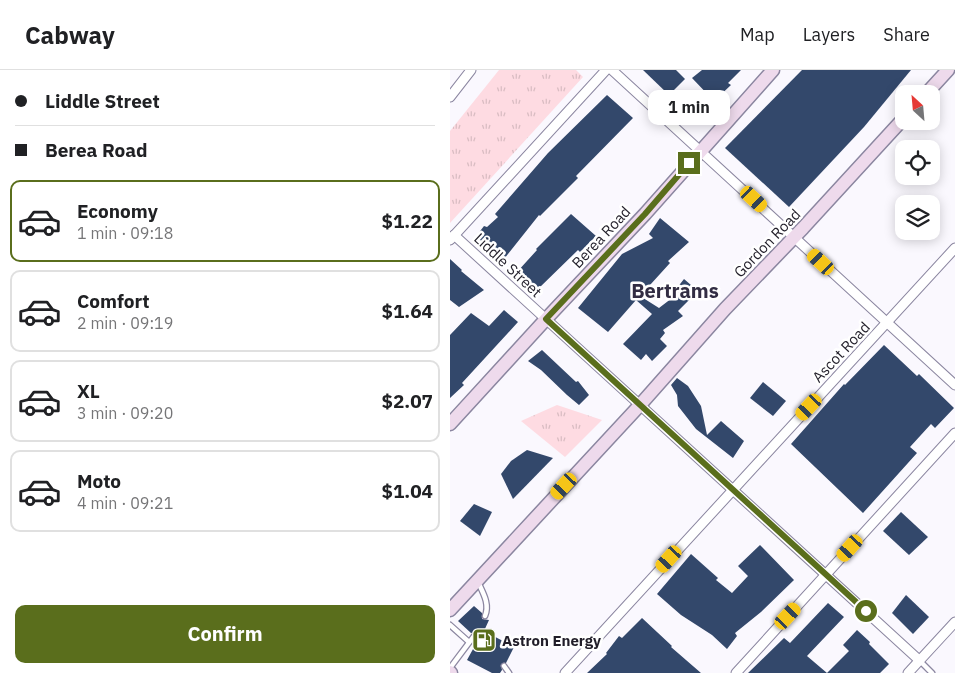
<!DOCTYPE html>
<meta charset="utf-8">
<style>
:root{--surface:#fff;--page:#f2f2f2;--text:#202124;--muted:#757577;--line:#e0e0e0;--accent:#5a6e1c}
body{margin:0;font-family:"IBM Plex Sans",sans-serif;background:var(--page);color:var(--text);height:100vh;display:flex;flex-direction:column;font-size:19px;white-space:nowrap}
*{box-sizing:border-box;margin:0}
p{font-size:16px;color:var(--muted)}
.icon{flex:none;width:28px;height:28px;fill:none;stroke:currentColor;stroke-width:2;stroke-linecap:round;stroke-linejoin:round}
.map{position:relative;flex:1;overflow:hidden}
.details{display:flex;flex-direction:column;background:var(--surface);width:450px}
.details>*{flex:none}
.top-card{display:grid;align-content:center;height:110px;padding:0 15px;background:var(--surface)}
.needle{width:32px;rotate:334deg}
.fabs{position:absolute;left:445px;top:15px;display:grid;gap:10px}
.fabs a{display:grid;place-items:center;width:45px;height:45px;border-radius:10px;background:var(--surface);box-shadow:0 2px 12px #0003;font-size:25px}
.end{position:absolute;width:22px;height:22px;margin:-11px;border:6px solid #5a6e1c;background:#fff;box-shadow:0 0 0 2px #fff}
.from{border-radius:50%}
.bubble{position:absolute;height:35px;border-radius:10px;background:var(--surface);box-shadow:0 2px 12px #0003;font-size:16px;font-weight:800;line-height:35px;text-align:center}
.car{position:absolute;width:15px;height:30px;margin:-15px -8px;border-radius:6px;box-shadow:0 0 4px 1px #0007;background:linear-gradient(#f5c518 24%,#345 0 40%,#f5c518 0 76%,#345 0 86%,#f5c518 0)}
.top-card b{display:flex;align-items:center;gap:18px;height:48px;font-size:19px}
.top-card b+b{border-top:1px solid var(--line)}
.top-card i{width:12px;height:12px;background:var(--text)}
ul{padding:0;list-style:none}
li{display:flex;align-items:center;gap:15px;height:82px;margin:0 10px 8px;padding:0 5px;border:2px solid var(--line);border-radius:10px}
li div{flex:1}
li b{display:block;font-size:19px}
li em{font-style:normal;font-weight:800}
li.active{border-color:var(--accent)}
li>.icon{width:45px;height:45px;stroke-width:1.5}
.cta{display:flex;gap:10px;margin-top:auto;padding:10px 15px}
.cta a{flex:1;height:58px;border-radius:10px;background:var(--accent);color:#fff;font-size:20px;font-weight:800;line-height:58px;text-align:center}
header{display:flex;align-items:center;gap:30px;box-sizing:border-box;height:70px;padding:0 25px;background:var(--surface);border-bottom:1px solid var(--line)}
header strong{font-size:24px}
nav{display:flex;gap:28px;margin-inline-start:auto;font-size:18px}
main{display:flex;flex:1;min-height:0}
.map>svg:first-child{display:block}
</style>
<header>
<strong>Cabway</strong>
<nav><a>Map</a><a>Layers</a><a>Share</a></nav>
</header>
<main>
<section class="details">
<div class="top-card">
<b><i class="from"></i>Liddle Street</b>
<b><i></i>Berea Road</b>
</div>
<ul>
<li class="active"><svg class="icon" aria-label="car" viewBox="0 0 24 24"><path d="M5 17H2v-5l4-1 3-4h7l3 4 3 1v5h-3M9 17h6M6 11h13"/><circle cx="7" cy="17" r="2"/><circle cx="17" cy="17" r="2"/></svg><div><b>Economy</b><p>1 min · 09:18</p></div><em>$1.22</em></li>
<li><svg class="icon" aria-label="car" viewBox="0 0 24 24"><path d="M5 17H2v-5l4-1 3-4h7l3 4 3 1v5h-3M9 17h6M6 11h13"/><circle cx="7" cy="17" r="2"/><circle cx="17" cy="17" r="2"/></svg><div><b>Comfort</b><p>2 min · 09:19</p></div><em>$1.64</em></li>
<li><svg class="icon" aria-label="car" viewBox="0 0 24 24"><path d="M5 17H2v-5l4-1 3-4h7l3 4 3 1v5h-3M9 17h6M6 11h13"/><circle cx="7" cy="17" r="2"/><circle cx="17" cy="17" r="2"/></svg><div><b>XL</b><p>3 min · 09:20</p></div><em>$2.07</em></li>
<li><svg class="icon" aria-label="car" viewBox="0 0 24 24"><path d="M5 17H2v-5l4-1 3-4h7l3 4 3 1v5h-3M9 17h6M6 11h13"/><circle cx="7" cy="17" r="2"/><circle cx="17" cy="17" r="2"/></svg><div><b>Moto</b><p>4 min · 09:21</p></div><em>$1.04</em></li>
</ul>
<div class="cta"><a>Confirm</a></div>
</section>
<div class="map">
<svg width="505" height="603" viewBox="0 0 505 603">
<defs>
<pattern id="park-tufts" width="24" height="20" patternUnits="userSpaceOnUse" patternTransform="scale(1.25)"><rect width="24" height="20" fill="#fedbe2"/><path d="M3 7l-1-3M5 7V3M7 7l1-3M15 17l-1-3M17 17v-4M19 17l1-3" fill="none" stroke="#d9bcc2"/></pattern>
</defs>
<rect width="100%" height="100%" fill="#faf8fe"/>
<!-- park -->
<g fill="url(#park-tufts)">
<polygon points="49,0 126,0 133,7 0,153 0,61"/>
<polygon points="107,335 152,350 115,387 71,351"/>
</g>
<!-- building -->
<g fill="#33486b">
<polygon points="193,0 226,0 235,9 219,25"/>
<polygon points="252,0 291,0 278,13 281,15 264,31 242,8"/>
<polygon points="352,0 461,0 414,57 339,137 275,78"/>
<polygon points="157,25 183,48 126,106 128,108 90,146 89,145 54,189 29,169 27,165 34,156 37,157 48,147 45,144 98,83"/>
<polygon points="121,144 146,166 130,182 128,180 87,220 67,202 87,180 86,179"/>
<polygon points="210,148 239,172 218,191 220,193 190,226 209,238 226,225 223,223 234,209 256,228 242,227 228,241 233,246 213,260 215,263 210,269 217,276 202,291 196,284 191,290 173,274 202,244 186,230 158,262 128,238 172,184 203,168 199,164"/>
<polygon points="0,189 12,200 11,201 34,220 9,237 0,230"/>
<polygon points="54,240 68,252 12,313 14,315 0,328 0,265 21,243 39,256"/>
<polygon points="434,275 467,306 469,304 504,338 485,358 481,354 460,377 467,383 413,443 341,374 394,314 395,315"/>
<polygon points="92,280 126,312 128,311 139,325 129,335 117,325 91,300 78,291"/>
<polygon points="227,308 238,316 251,336 257,365 271,351 294,371 283,388 246,359 228,336 227,325 221,315"/>
<polygon points="313,312 336,331 323,346 300,328"/>
<polygon points="77,380 103,388 63,429 51,404 61,391"/>
<polygon points="24,434 42,442 30,466 10,451"/>
<polygon points="451,442 478,467 459,485 433,461"/>
<polygon points="310,475 344,510 311,542 285,563 287,566 277,579 262,565 231,545 207,524 241,484 268,508 266,510 282,523 298,506 288,496"/>
<polygon points="456,525 479,547 463,564 442,543"/>
<polygon points="378,533 394,547 357,586 377,603 399,581 393,575 407,560 420,572 419,574 439,594 430,603 298,603 334,568 340,573"/>
<polygon points="24,536 32,543 32,549 39,550 34,561 64,577 56,593 51,594 52,600 50,603 42,603 17,590 28,570 27,569 28,565 25,562 21,563 8,551"/>
<polygon points="192,548 222,576 221,577 251,603 137,603 157,584 156,583 169,566 172,568"/>
</g>
<g fill="none" stroke-linecap="round" stroke-linejoin="round">
<!-- lane casing -->
<g stroke="#8b86a0" stroke-width="7">
<g id="lane">
<path d="M28,512C33,523 40,534 35,546"/>
<polyline points="0,555 19,572"/>
<polyline points="469,590 482,603"/>
<polyline points="54,596 59,603"/>
<polyline points="0,598 24,566"/>
</g>
</g>
<!-- street casing -->
<g stroke="#8b86a0" stroke-width="11">
<g id="street">
<polyline points="162,0 505,315"/>
<polyline points="0,27 21,0"/>
<polyline points="4,165 469,590"/>
<polyline points="0,170 156,0"/>
<polyline points="115,603 505,178"/>
<polyline points="286,603 505,363"/>
<polyline points="458,603 505,552"/>
</g>
</g>
<!-- secondary casing -->
<g stroke="#8b86a0" stroke-width="15">
<g id="secondary">
<polyline points="476,24 498,0"/>
<polyline points="0,354 96,249 195,144 323,0"/>
<polyline points="0,540 190,335 275,239 353,158 454,48"/>
<polyline points="0,602 1,603"/>
</g>
</g>
<!-- lane -->
<use href="#lane" stroke="#fff" stroke-width="4.5"/>
<!-- street -->
<use href="#street" stroke="#fff" stroke-width="9"/>
<!-- secondary -->
<use href="#secondary" stroke="#eedaec" stroke-width="12"/>
</g>
<g fill="none" stroke-linecap="round" stroke-linejoin="round">
<!-- route -->
<polyline stroke="#5a6e1c" stroke-width="6" points="239,93 195,144 96,249 416,541"/>
</g>
<!-- icons -->
<defs>
<g id="fuel-square" transform="scale(1.25)"><rect x="-9" y="-9" width="18" height="18" rx="4" fill="#5a6e1c" stroke="#fff"/><path d="M-5.5-6h7V0h2V4h1.3V-2.5L3-4.5l.8-.8L6-3V5H2.5V1h-1V6h-7ZM-4.2-4.7v3.2H.2V-4.7Z" fill="#fff"/></g>
</defs>
<g fill-rule="evenodd">
<use href="#fuel-square" x="34" y="570"/>
</g>
<g text-anchor="middle" dominant-baseline="central" stroke-width="5" stroke-linejoin="round" paint-order="stroke">
<!-- street labels -->
<g font-size="15" fill="#211e29" stroke="#fff">
<text transform="translate(151 167) rotate(-47)">Berea Road</text>
<text transform="translate(317 173) rotate(-46)">Gordon Road</text>
<text transform="translate(58 195) rotate(43)">Liddle Street</text>
<text transform="translate(391 282) rotate(-47)">Ascot Road</text>
</g>
<!-- poi labels -->
<g font-size="15" font-weight="bold" fill="#211e29" stroke="#fff" text-anchor="start">
<text x="52" y="570">Astron Energy</text>
</g>
<!-- district labels -->
<g font-size="20" font-weight="bold" fill="#322d43" stroke="#fff">
<text x="225" y="220">Bertrams</text>
</g>
</g>
</svg>
<div class="fabs">
<a><svg class="needle" viewBox="-14 -14 28 28"><path d="M0-13l5 13h-10z" fill="#e53935"/><path d="M0 13l5-13h-10z" fill="#757577"/></svg></a>
<a><svg class="icon" aria-label="locate" viewBox="0 0 24 24"><circle cx="12" cy="12" r="6"/><path d="M12 2v4M12 18v4M2 12h4M18 12h4"/></svg></a>
<a><svg class="icon" aria-label="layers" viewBox="0 0 24 24"><path d="M12 4l9 5-9 5-9-5zM3 14l9 5 9-5"/></svg></a>
</div>
<i class="end from" style="left:416px;top:541px"></i>
<i class="end" style="left:239px;top:93px"></i>
<div class="bubble" style="left:198px;top:20px;width:82px">1 min</div>
<i class="car" style="left:304px;top:129px;rotate:133deg"></i>
<i class="car" style="left:371px;top:192px;rotate:313deg"></i>
<i class="car" style="left:359px;top:337px;rotate:223deg"></i>
<i class="car" style="left:114px;top:416px;rotate:223deg"></i>
<i class="car" style="left:400px;top:478px;rotate:222deg"></i>
<i class="car" style="left:219px;top:489px;rotate:222deg"></i>
<i class="car" style="left:338px;top:546px;rotate:43deg"></i>
</div>
</main>
